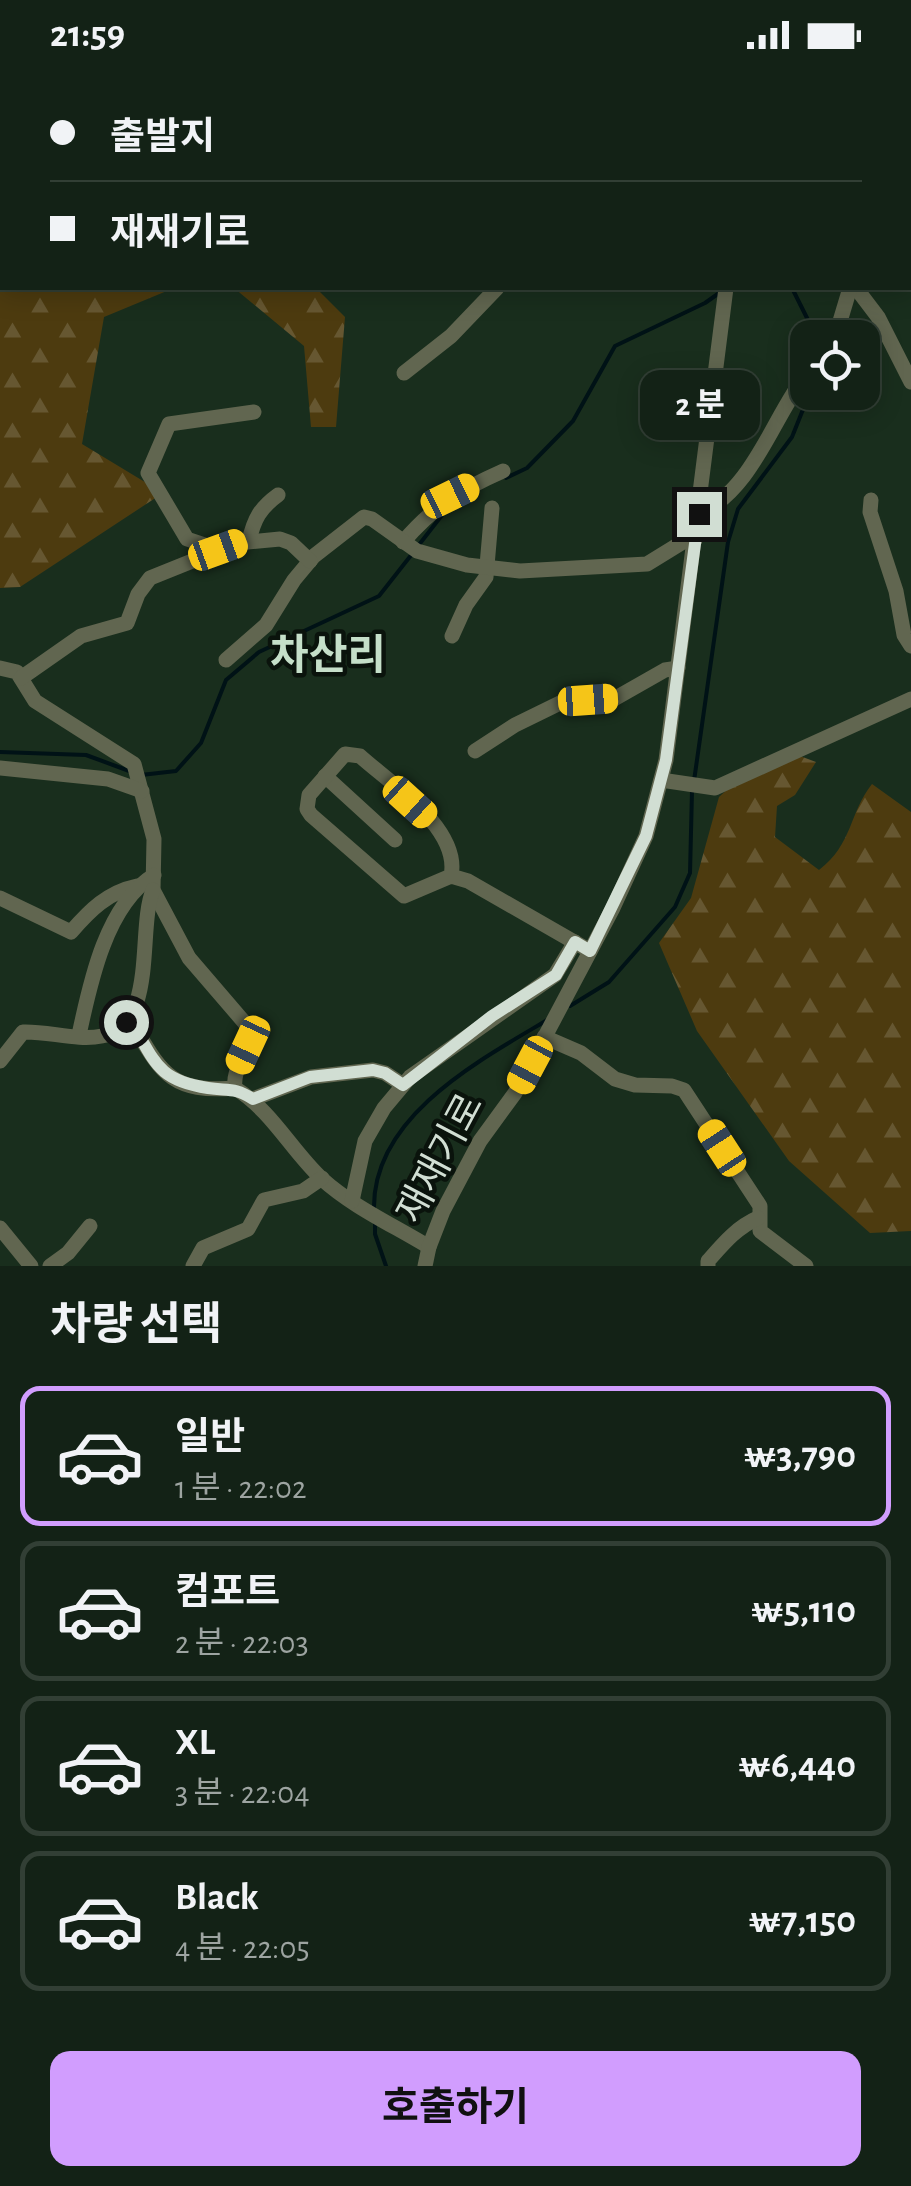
<!DOCTYPE html>
<html lang="ko">
<meta charset="utf-8">
<style>
:root{--surface:#132216;--page:#1c2a1f;--text:#f1f3f6;--muted:#9da4a1;--line:#323f35;--accent:#d19dfe}
body{margin:0;font-family:"Alegreya Sans","Noto Sans KR",sans-serif;background:var(--page);color:var(--text);height:100vh;display:flex;flex-direction:column;font-size:38px;white-space:nowrap}
*{box-sizing:border-box;margin:0}
p{font-size:32px;color:var(--muted)}
.icon{flex:none;width:55px;height:55px;fill:none;stroke:currentColor;stroke-width:2;stroke-linecap:round;stroke-linejoin:round}
.map{position:relative;height:1196px;overflow:hidden}
.sheet{display:flex;flex-direction:column;background:var(--surface);flex:1}
.sheet>*{flex:none}
.hud{position:absolute;left:0px;top:0px;width:912px;height:220px;box-shadow:0 5px 25px #0003,0 0 0 2px var(--line);display:grid;align-content:center;height:220px;padding:0 50px;background:var(--surface)}
.tools{position:absolute;left:790px;top:250px;display:grid;gap:20px}
.tools a{display:grid;place-items:center;width:90px;height:90px;border-radius:20px;background:var(--surface);box-shadow:0 5px 25px #0003,0 0 0 2px var(--line);font-size:50px}
.end{position:absolute;width:45px;height:45px;margin:-22px;border:12px solid #d1ded3;background:#111;box-shadow:0 0 0 5px #111}
.from{border-radius:50%}
.bubble{position:absolute;height:70px;border-radius:20px;background:var(--surface);box-shadow:0 5px 25px #0003,0 0 0 2px var(--line);font-size:32px;font-weight:700;line-height:70px;text-align:center}
.car{position:absolute;width:30px;height:60px;margin:-30px -15px;border-radius:12px;box-shadow:0 0 8px 2px #0007;background:linear-gradient(#f5c518 24%,#345 0 40%,#f5c518 0 76%,#345 0 86%,#f5c518 0)}
.hud b{display:flex;align-items:center;gap:35px;height:95px;font-size:38px}
.hud b+b{border-top:2px solid var(--line)}
.hud i{width:25px;height:25px;background:var(--text)}
ul{padding:0;list-style:none}
li{display:flex;align-items:center;gap:30px;height:140px;margin:0 20px 15px;padding:0 30px;border:5px solid var(--line);border-radius:20px}
li div{flex:1}
li b{display:block;font-size:38px}
li em{font-style:normal;font-weight:700}
li.selected{border-color:var(--accent)}
li>.icon{width:90px;height:90px;stroke-width:1.5}
h2{padding:0 50px;font-size:45px;line-height:120px}
.action{display:flex;gap:20px;margin-top:auto;padding:20px 50px}
.action a{flex:1;height:115px;border-radius:20px;background:var(--accent);color:#111;font-size:40px;font-weight:700;line-height:115px;text-align:center}
.status{display:flex;justify-content:space-between;align-items:center;height:70px;padding:0 50px;background:var(--surface);direction:ltr}
.status svg{height:28px;fill:currentColor}
.map>svg:first-child{display:block}
</style>
<div class="status"><b>21:59</b><svg viewBox="0 0 49 12"><path d="M0 12V9h3v3zM5 12V6h3v6zM10 12V3h3v9zM15 12V0h3v12zM26 1h20v11H26zM47 4h2v5h-2z"/></svg></div>
<div class="map">
<svg width="911" height="1196" viewBox="0 0 911 1196">
<defs>
<pattern id="forest-firs" width="22" height="20" patternUnits="userSpaceOnUse" patternTransform="scale(2.5)"><rect width="22" height="20" fill="#4d3b0f"/><path d="M5 1l3.5 6h-7zM16 11l3.5 6h-7z" fill="#665731"/></pattern>
</defs>
<rect width="100%" height="100%" fill="#192e1d"/>
<!-- forest -->
<g fill="url(#forest-firs)">
<polygon points="0,0 104,2 2,2 2,218 174,218 104,247 82,374 163,423 20,517 0,518"/>
<polygon points="234,218 316,218 345,247 336,357 311,357 304,276"/>
<path d="M800,686L816,692L795,725L777,736L775,767L819,800C853,774 849,743 872,714L911,742V1161L870,1163L789,1091L697,961L659,873L691,828L719,727L743,705Z"/>
</g>
<g fill="none" stroke-linecap="round" stroke-linejoin="round">
<!-- stream -->
<g stroke="#001216" stroke-width="4">
<polyline points="824,2 826,0"/>
<polyline points="792,218 811,256 812,268"/>
<polyline points="506,408 527,398 573,351 615,276 705,233 722,221"/>
<polyline points="418,476 446,440"/>
<polyline points="0,682 86,685 132,702"/>
<polyline points="141,705 176,701 201,673 226,610 259,582 379,526 412,484"/>
<polyline points="694,711 728,472 738,439 792,367 810,322"/>
<polyline points="570,936 609,912 675,837 690,803 692,721"/>
<path d="M374,1138C373,1046 480,990 549,949"/>
<polyline points="375,1153 375,1164 386,1196"/>
</g>
<!-- minor -->
<g stroke="#616650" stroke-width="15">
<polyline points="610,2 610,0"/>
<polyline points="785,2 787,0"/>
<polyline points="910,114 911,111"/>
<polyline points="856,218 878,247 911,312"/>
<polyline points="835,268 850,218"/>
<polyline points="404,303 451,266 497,218"/>
<polyline points="871,430 870,442 896,521 904,565 911,576"/>
<path d="M699,444C754,419 773,346 808,302"/>
<path d="M249,471C254,449 260,438 278,425"/>
<path d="M403,472C434,436 460,420 503,401"/>
<polyline points="214,482 205,475 187,469 148,403 169,354 254,342"/>
<polyline points="452,566 466,535 486,507 492,438"/>
<polyline points="226,590 266,555 294,510 314,486 364,447 372,449 417,481 467,495 520,501 647,494 686,470 695,470"/>
<path d="M0,598L17,602L35,631L134,694L154,769L153,820L189,888L250,959C251,980 232,997 235,1018"/>
<polyline points="21,608 81,566 127,553 138,524 150,508 237,473 280,469 291,473 310,491"/>
<polyline points="475,681 515,655 562,632 614,629 665,600 678,598"/>
<polyline points="0,698 108,709 142,721"/>
<polyline points="325,706 395,770"/>
<polyline points="661,710 715,718 911,629"/>
<path d="M451,806C461,759 391,714 360,686L345,684L309,725L307,739L311,745L404,826L451,806L468,811L590,881"/>
<path d="M0,828L71,862C90,840 108,822 137,816"/>
<path d="M129,948C160,999 167,1024 235,1018"/>
<path d="M79,965C90,913 106,835 154,805"/>
<polyline points="544,967 581,983 615,1009 635,1015 672,1016 684,1020 760,1136 760,1161 806,1196"/>
<path d="M0,991L23,962C48,961 77,971 102,966C158,956 137,859 153,820"/>
<path d="M235,1018C272,1041 291,1080 322,1109C353,1137 393,1155 429,1177"/>
<polyline points="253,1029 311,1007 373,1000 385,1003 403,1015"/>
<polyline points="352,1131 365,1071 384,1038 410,1007 555,905 575,872"/>
<polyline points="0,1158 31,1196"/>
<polyline points="50,1196 68,1183 90,1156"/>
<polyline points="193,1196 203,1178 248,1159 264,1130 303,1121 322,1108"/>
<polyline points="425,1196 429,1177 443,1141 480,1071 515,1023 613,838 646,766 666,690 726,218"/>
<path d="M708,1196V1191C723,1174 737,1157 758,1148"/>
</g>
</g>
<g fill="none" stroke-linecap="round" stroke-linejoin="round">
<!-- route -->
<path stroke="#d1ded3" stroke-width="12" d="M126,952L129,948C155,990 155,1010 208,1018C229,1021 234,1017 253,1029L310,1007L373,1000L385,1003L403,1015L492,946L556,905L575,872L590,881L646,766L666,690L699,444"/>
</g>
<g text-anchor="middle" dominant-baseline="central" stroke-width="9" stroke-linejoin="round" paint-order="stroke">
<!-- street labels -->
<g font-size="38" fill="#d1ded3" stroke="#0a130c">
<text transform="translate(441 1089) rotate(-62)">재재기로</text>
</g>
<!-- quarter labels -->
<g font-size="42" font-weight="bold" fill="#c5dfc9" stroke="#0a130c">
<text x="328" y="586">차산리</text>
</g>
</g>
</svg>
<div class="tools">
<a><svg class="icon" aria-label="locate" viewBox="0 0 24 24"><circle cx="12" cy="12" r="6"/><path d="M12 2v4M12 18v4M2 12h4M18 12h4"/></svg></a>
</div>
<i class="end from" style="left:126px;top:952px"></i>
<i class="end" style="left:699px;top:444px"></i>
<div class="bubble" style="left:640px;top:300px;width:120px">2 분</div>
<i class="car" style="left:450px;top:426px;rotate:64deg"></i>
<i class="car" style="left:218px;top:480px;rotate:70deg"></i>
<i class="car" style="left:588px;top:630px;rotate:86deg"></i>
<i class="car" style="left:410px;top:732px;rotate:132deg"></i>
<i class="car" style="left:248px;top:975px;rotate:205deg"></i>
<i class="car" style="left:530px;top:995px;rotate:208deg"></i>
<i class="car" style="left:722px;top:1078px;rotate:327deg"></i>
<div class="hud">
<b><i class="from"></i>출발지</b>
<b><i></i>재재기로</b>
</div>
</div>
<section class="sheet">
<h2>차량 선택</h2>
<ul>
<li class="selected"><svg class="icon" aria-label="car" viewBox="0 0 24 24"><path d="M5 17H2v-5l4-1 3-4h7l3 4 3 1v5h-3M9 17h6M6 11h13"/><circle cx="7" cy="17" r="2"/><circle cx="17" cy="17" r="2"/></svg><div><b>일반</b><p>1 분 · 22:02</p></div><em>₩3,790</em></li>
<li><svg class="icon" aria-label="car" viewBox="0 0 24 24"><path d="M5 17H2v-5l4-1 3-4h7l3 4 3 1v5h-3M9 17h6M6 11h13"/><circle cx="7" cy="17" r="2"/><circle cx="17" cy="17" r="2"/></svg><div><b>컴포트</b><p>2 분 · 22:03</p></div><em>₩5,110</em></li>
<li><svg class="icon" aria-label="car" viewBox="0 0 24 24"><path d="M5 17H2v-5l4-1 3-4h7l3 4 3 1v5h-3M9 17h6M6 11h13"/><circle cx="7" cy="17" r="2"/><circle cx="17" cy="17" r="2"/></svg><div><b>XL</b><p>3 분 · 22:04</p></div><em>₩6,440</em></li>
<li><svg class="icon" aria-label="car" viewBox="0 0 24 24"><path d="M5 17H2v-5l4-1 3-4h7l3 4 3 1v5h-3M9 17h6M6 11h13"/><circle cx="7" cy="17" r="2"/><circle cx="17" cy="17" r="2"/></svg><div><b>Black</b><p>4 분 · 22:05</p></div><em>₩7,150</em></li>
</ul>
<div class="action"><a>호출하기</a></div>
</section>
